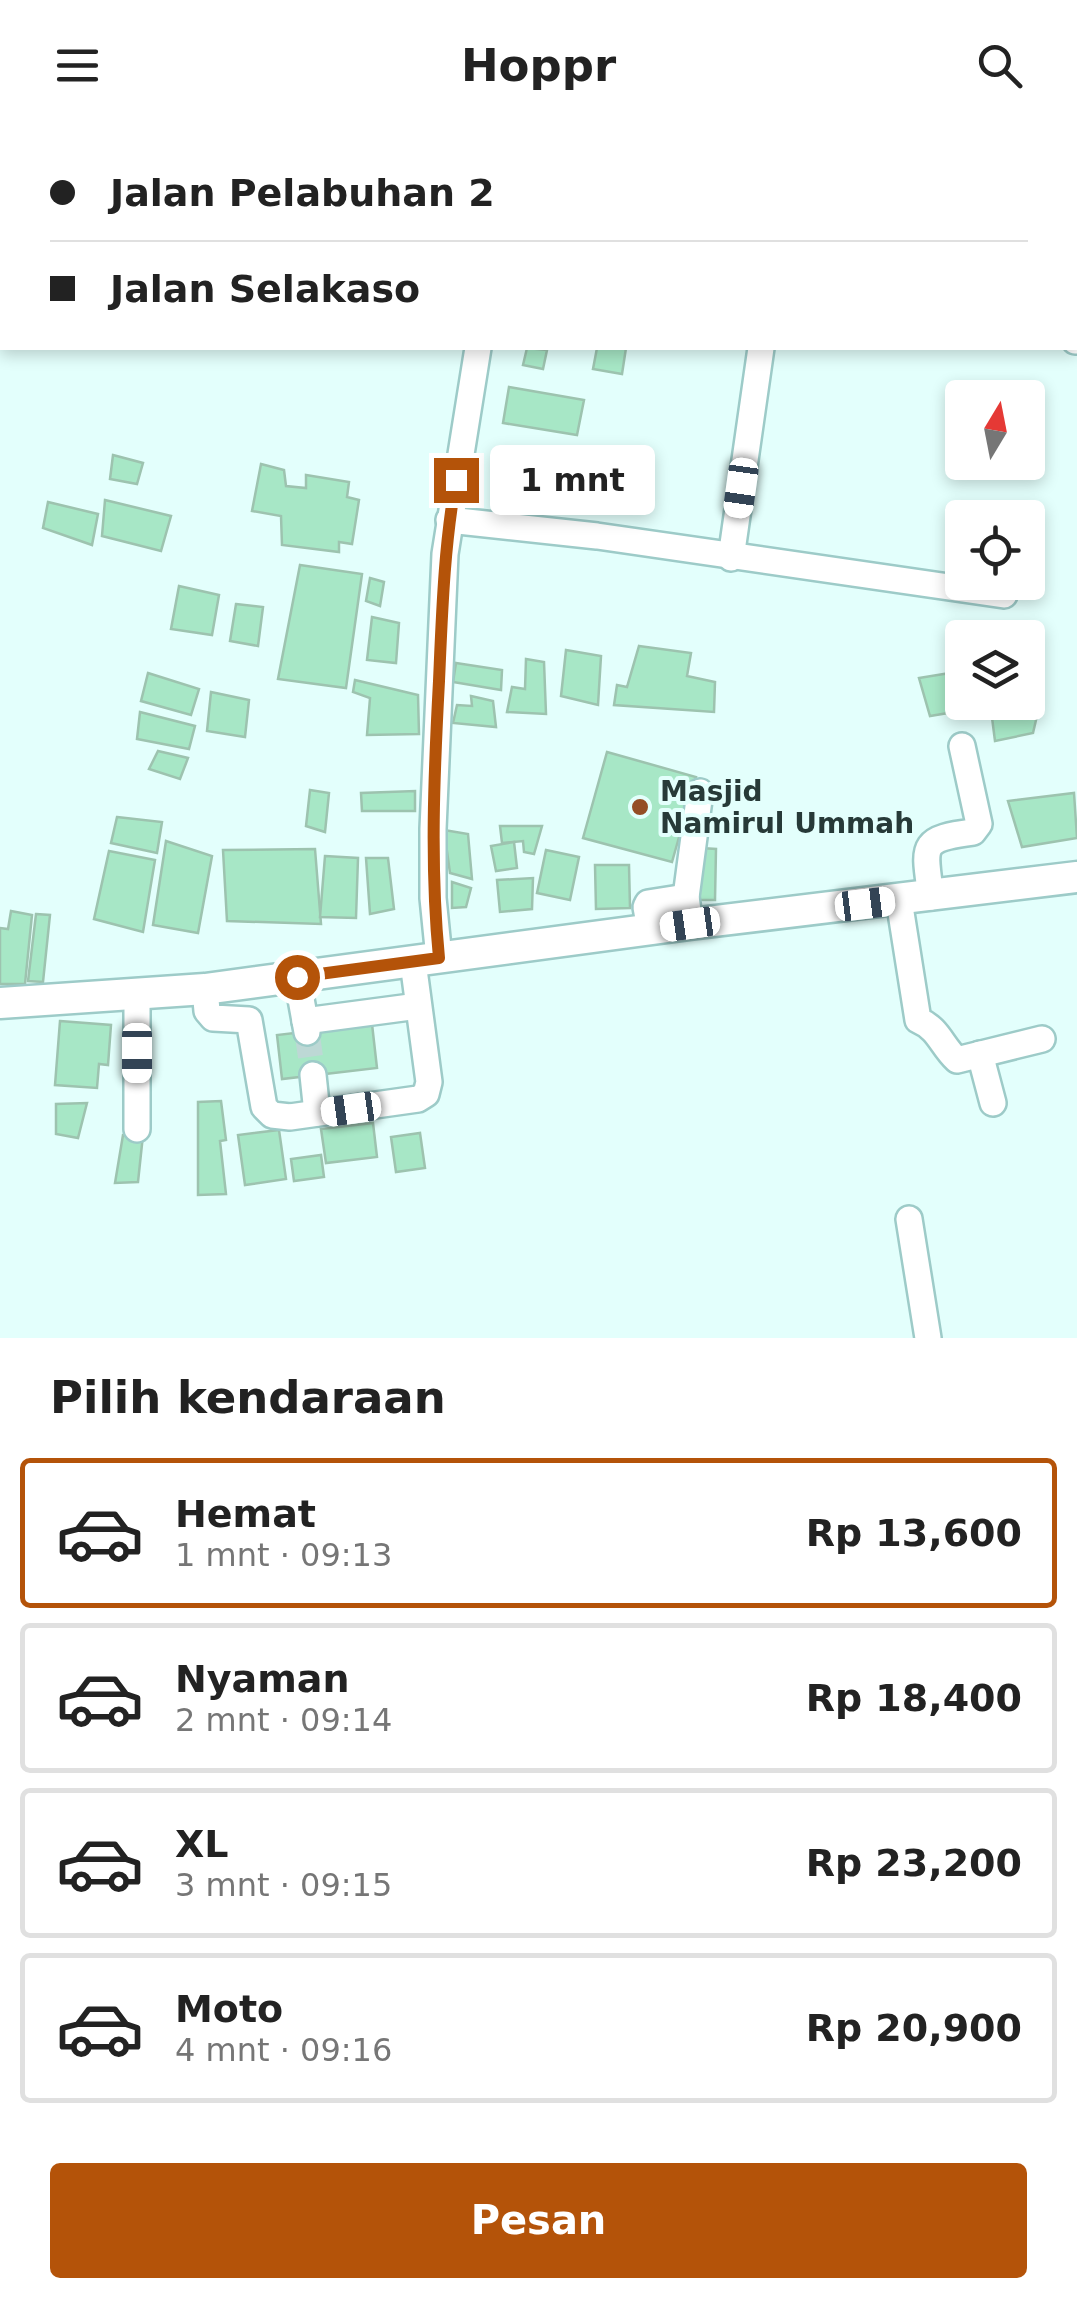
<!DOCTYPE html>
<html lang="id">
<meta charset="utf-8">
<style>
:root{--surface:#fff;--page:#f2f2f2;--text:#222;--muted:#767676;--line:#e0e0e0;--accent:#b45309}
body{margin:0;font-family:"DejaVu Sans",sans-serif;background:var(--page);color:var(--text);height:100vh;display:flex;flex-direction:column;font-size:38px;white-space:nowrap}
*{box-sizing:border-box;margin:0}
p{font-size:32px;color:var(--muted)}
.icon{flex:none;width:55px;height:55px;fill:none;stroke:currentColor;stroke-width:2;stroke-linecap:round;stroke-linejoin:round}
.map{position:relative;height:1208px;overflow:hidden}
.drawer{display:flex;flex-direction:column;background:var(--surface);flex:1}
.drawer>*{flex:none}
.guide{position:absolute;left:0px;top:0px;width:1078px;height:220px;box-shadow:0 5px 15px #0003;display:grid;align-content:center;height:220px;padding:0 50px;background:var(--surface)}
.needle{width:65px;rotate:10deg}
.controls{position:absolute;left:945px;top:250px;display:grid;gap:20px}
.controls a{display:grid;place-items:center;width:100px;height:100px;border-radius:10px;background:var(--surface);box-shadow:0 5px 15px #0003;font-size:50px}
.end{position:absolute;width:45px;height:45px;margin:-22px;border:12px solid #b45309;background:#fff;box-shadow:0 0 0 5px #fff}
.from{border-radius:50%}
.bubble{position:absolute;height:70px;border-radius:10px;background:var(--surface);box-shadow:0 5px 15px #0003;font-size:32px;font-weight:700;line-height:70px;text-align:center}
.car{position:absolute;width:30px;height:60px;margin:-30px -15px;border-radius:12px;box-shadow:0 0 8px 2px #0007;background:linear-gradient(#fff 24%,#345 0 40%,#fff 0 76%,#345 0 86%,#fff 0)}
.guide b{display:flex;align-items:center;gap:35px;height:95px;font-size:38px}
.guide b+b{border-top:2px solid var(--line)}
.guide i{width:25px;height:25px;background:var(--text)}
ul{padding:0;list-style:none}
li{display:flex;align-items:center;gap:30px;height:150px;margin:0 20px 15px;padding:0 30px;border:5px solid var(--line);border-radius:10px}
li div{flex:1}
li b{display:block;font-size:38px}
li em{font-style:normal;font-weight:700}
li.selected{border-color:var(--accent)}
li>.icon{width:90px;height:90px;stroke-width:1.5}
h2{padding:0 50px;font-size:45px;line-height:120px}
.button{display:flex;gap:20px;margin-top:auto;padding:20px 50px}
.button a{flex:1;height:115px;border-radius:10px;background:var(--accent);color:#fff;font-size:40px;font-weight:700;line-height:115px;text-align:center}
header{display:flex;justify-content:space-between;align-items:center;height:130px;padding:0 50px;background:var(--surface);font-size:45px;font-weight:700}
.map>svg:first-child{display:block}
</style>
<header><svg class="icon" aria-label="menu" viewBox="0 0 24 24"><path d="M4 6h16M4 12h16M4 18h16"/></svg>Hoppr<svg class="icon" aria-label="search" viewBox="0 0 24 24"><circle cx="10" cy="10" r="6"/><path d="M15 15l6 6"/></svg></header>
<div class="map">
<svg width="1077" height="1208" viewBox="0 0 1077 1208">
<rect width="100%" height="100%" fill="#e3fffc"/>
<!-- building -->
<g fill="#a7e7c6" stroke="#9dc3af" stroke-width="2.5">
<polygon points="527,218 547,220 543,239 523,235"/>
<polygon points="597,218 626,218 622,244 593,239"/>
<polygon points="509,257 584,270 577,305 503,293"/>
<polygon points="113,325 143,333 137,354 110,349"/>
<polygon points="524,326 573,335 566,372 517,364"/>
<polygon points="261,334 284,340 286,356 306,358 306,345 349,352 347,367 359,370 352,414 339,412 339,422 282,415 281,386 252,381"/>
<polygon points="576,334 593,337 586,376 569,373"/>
<polygon points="105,370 171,386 161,421 102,406"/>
<polygon points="48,372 98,384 92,415 43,398"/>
<polygon points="300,435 362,444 346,558 278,549"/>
<polygon points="370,448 384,452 380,476 366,471"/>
<polygon points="179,456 219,465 212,505 171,499"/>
<polygon points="236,474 263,477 258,516 230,511"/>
<polygon points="372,487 399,493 396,533 367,530"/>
<polygon points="639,516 691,523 687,546 715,552 714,582 614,575 617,555 627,557"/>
<polygon points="566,520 601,526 598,575 561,566"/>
<polygon points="526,529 544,532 546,584 507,582 512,557 525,559"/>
<polygon points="456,533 502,540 501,560 453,552"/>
<polygon points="962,541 962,572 977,572 978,578 930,586 919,548"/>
<polygon points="148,543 199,559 191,585 141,571"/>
<polygon points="355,550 418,565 419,604 367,605 370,568 353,562"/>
<polygon points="211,562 249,570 245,607 207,601"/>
<polygon points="471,566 493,571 496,597 453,593 457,575 472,576"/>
<polygon points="990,572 1039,577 1033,603 995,611"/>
<polygon points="140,582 195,596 189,619 137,609"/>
<polygon points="158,621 188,628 180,649 149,639"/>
<polygon points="607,622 696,647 672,732 583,708"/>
<polygon points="310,660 329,663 325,702 306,696"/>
<polygon points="415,661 415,681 362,681 361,663"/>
<polygon points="1074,663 1077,708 1022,717 1008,671"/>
<polygon points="117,687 162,692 157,723 111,713"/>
<polygon points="500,696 542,696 534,724 524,722 523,711 502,713"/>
<polygon points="444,700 468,704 472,749 450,743"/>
<polygon points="166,711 212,726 198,803 153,795"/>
<polygon points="514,712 517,738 496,741 491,716"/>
<polygon points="701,718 716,719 715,770 699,770"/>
<polygon points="315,719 321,794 227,791 223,720"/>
<polygon points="546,720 579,727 570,770 537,763"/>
<polygon points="109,721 155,730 143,802 94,789"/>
<polygon points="325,726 358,728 356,788 320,787"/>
<polygon points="366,728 388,728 394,779 370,784"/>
<polygon points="595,735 629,735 630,778 596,779"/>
<polygon points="533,748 532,779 500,782 497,750"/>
<polygon points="452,752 471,758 466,777 452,778"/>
<polygon points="11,781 32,785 25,854 0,854 0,798 8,799"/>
<polygon points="36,784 50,785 43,852 28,851"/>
<polygon points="60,891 111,895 108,935 99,934 97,958 55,955"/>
<polygon points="372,894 377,938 282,949 277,905"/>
<polygon points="221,971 226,1010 220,1011 226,1064 198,1065 198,972"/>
<polygon points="87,973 78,1008 56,1004 56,974"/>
<polygon points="373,993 377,1027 326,1033 321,999"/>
<polygon points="279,1000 286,1049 245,1055 238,1005"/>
<polygon points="420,1003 425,1038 396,1042 391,1007"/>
<polygon points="123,1005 143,1005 138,1052 115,1053"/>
<polygon points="321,1025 324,1047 294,1051 291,1029"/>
</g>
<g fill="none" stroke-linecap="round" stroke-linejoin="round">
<!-- minor-tunnel -->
<polyline stroke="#bdd8d5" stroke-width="25" stroke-dasharray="25 12" stroke-linecap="butt" points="307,902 313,945"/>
<!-- minor casing -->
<g stroke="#9dcbc8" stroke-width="30">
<g id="minor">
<polyline points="396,0 400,2"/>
<polyline points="461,0 461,2"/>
<polyline points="487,2 490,0"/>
<polyline points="1075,211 1077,211"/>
<polyline points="449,390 597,406 1004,465"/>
<polyline points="731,428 761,218"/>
<path d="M931,767C924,715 919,709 973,702L979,694L962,616"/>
<path d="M899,770L918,890C939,899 941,915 957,930L1042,909"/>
<polyline points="690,794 686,767 700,662"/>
<polyline points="650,799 646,777 648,773 686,767"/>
<polyline points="439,828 433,768 433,699 445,424 478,218"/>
<polyline points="297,847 307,902"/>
<polyline points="205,859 207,881 213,888 249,890 264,977 272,985 290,987 418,969 426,964 429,952 413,832"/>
<polyline points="305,891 418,876"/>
<polyline points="980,924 993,973"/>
<polyline points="313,945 317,983"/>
<polyline points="137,999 137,865"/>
<polyline points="909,1089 928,1208"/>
</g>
</g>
<!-- major casing -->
<g stroke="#9dcbc8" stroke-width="35">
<polyline id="major" points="0,873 205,859 690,794 1077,747"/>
</g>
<!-- minor -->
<use href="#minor" stroke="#fff" stroke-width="25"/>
<!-- major -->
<use href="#major" stroke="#fff" stroke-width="30"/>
</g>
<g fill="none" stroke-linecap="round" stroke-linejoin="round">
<!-- route -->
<path stroke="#b45309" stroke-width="12" d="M297,847L439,828C430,736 434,644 439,551C442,483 444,417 456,350"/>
</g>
<!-- markers -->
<circle fill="#944e26" stroke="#e3fffc" stroke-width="4" cx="640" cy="677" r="10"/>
<g text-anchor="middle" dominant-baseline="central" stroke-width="8" stroke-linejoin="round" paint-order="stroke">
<!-- poi labels -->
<g font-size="28" font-weight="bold" fill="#273a38" stroke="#e3fffc" text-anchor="start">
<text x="660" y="661">Masjid<tspan x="660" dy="32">Namirul Ummah</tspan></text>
</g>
</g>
</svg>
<div class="controls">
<a><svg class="needle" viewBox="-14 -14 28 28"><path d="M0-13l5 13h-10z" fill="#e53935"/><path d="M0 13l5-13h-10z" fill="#767676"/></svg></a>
<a><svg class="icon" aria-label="locate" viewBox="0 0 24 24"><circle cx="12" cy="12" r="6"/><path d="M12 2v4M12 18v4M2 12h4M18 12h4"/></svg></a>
<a><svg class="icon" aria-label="layers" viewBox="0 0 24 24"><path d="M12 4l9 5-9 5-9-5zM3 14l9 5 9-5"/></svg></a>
</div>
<i class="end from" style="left:297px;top:847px"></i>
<i class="end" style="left:456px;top:350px"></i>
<div class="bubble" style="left:490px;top:315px;width:165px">1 mnt</div>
<i class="car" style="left:741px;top:358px;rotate:188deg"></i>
<i class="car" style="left:865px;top:774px;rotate:83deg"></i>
<i class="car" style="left:690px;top:794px;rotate:262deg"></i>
<i class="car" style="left:137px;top:923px;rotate:180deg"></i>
<i class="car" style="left:351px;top:979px;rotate:262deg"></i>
<div class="guide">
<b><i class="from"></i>Jalan Pelabuhan 2</b>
<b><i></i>Jalan Selakaso</b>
</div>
</div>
<section class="drawer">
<h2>Pilih kendaraan</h2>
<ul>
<li class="selected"><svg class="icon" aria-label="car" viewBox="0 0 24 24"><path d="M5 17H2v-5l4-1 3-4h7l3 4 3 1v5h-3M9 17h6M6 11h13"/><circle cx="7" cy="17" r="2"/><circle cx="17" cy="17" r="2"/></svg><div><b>Hemat</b><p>1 mnt · 09:13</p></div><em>Rp 13,600</em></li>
<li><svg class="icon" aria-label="car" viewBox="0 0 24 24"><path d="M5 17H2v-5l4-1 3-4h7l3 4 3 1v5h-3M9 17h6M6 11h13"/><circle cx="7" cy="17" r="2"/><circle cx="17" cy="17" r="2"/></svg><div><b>Nyaman</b><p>2 mnt · 09:14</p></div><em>Rp 18,400</em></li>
<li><svg class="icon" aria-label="car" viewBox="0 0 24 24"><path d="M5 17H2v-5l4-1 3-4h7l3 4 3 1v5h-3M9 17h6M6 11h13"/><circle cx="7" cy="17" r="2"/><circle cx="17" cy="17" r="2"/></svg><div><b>XL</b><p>3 mnt · 09:15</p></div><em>Rp 23,200</em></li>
<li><svg class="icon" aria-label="car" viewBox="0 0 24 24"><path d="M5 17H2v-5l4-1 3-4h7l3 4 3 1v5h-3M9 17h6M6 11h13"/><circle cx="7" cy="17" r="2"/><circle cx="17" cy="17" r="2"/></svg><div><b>Moto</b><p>4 mnt · 09:16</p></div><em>Rp 20,900</em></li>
</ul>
<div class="button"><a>Pesan</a></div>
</section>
